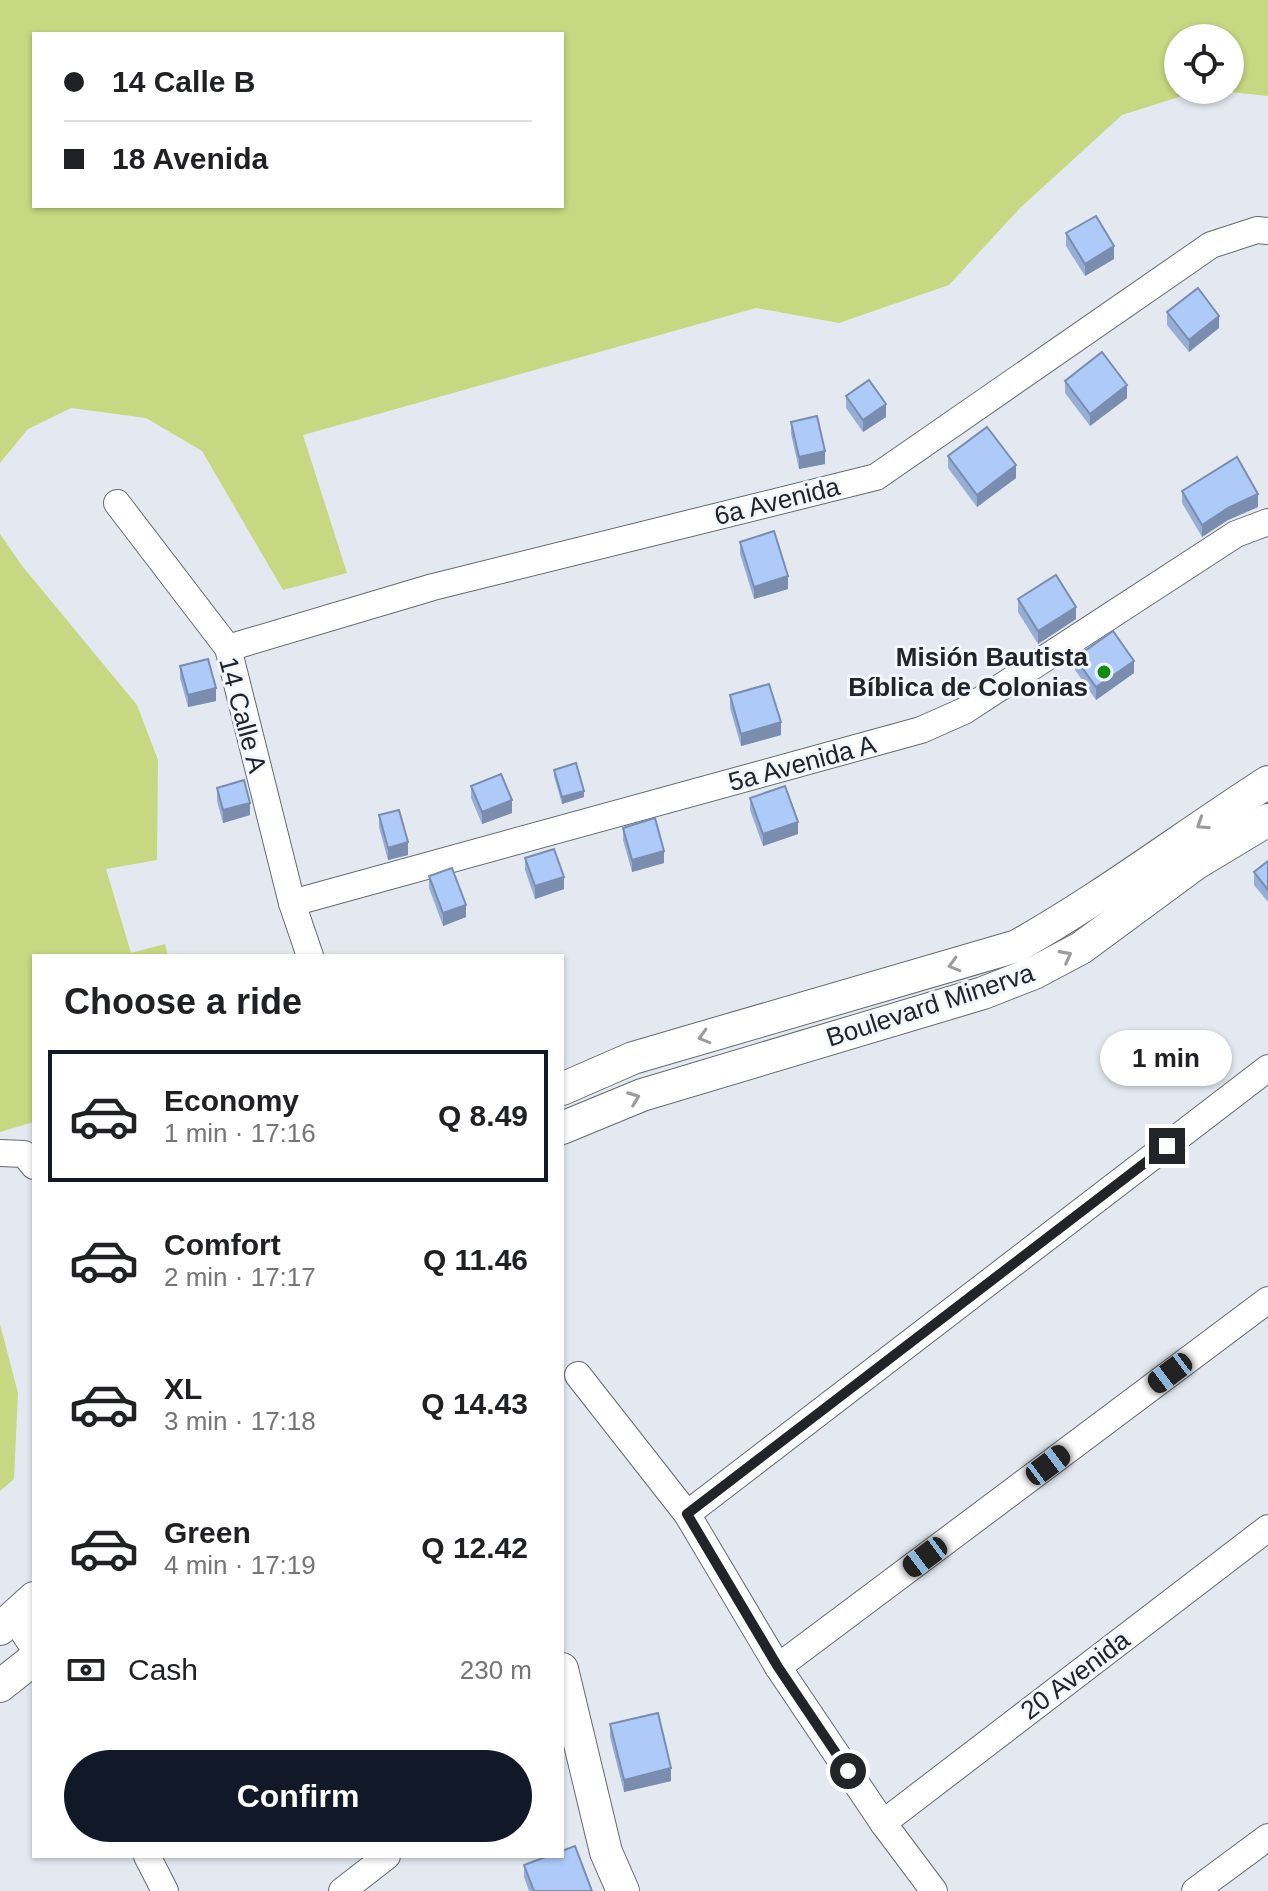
<!DOCTYPE html>
<meta charset="utf-8">
<style>
:root{--surface:#fff;--page:#f6f6f6;--text:#202124;--muted:#757577;--line:#e0e0e0;--accent:#111827}
body{margin:0;font-family:Arial,sans-serif;background:var(--page);color:var(--text);height:100vh;display:flex;flex-direction:column;font-size:30px;white-space:nowrap}
*{box-sizing:border-box;margin:0}
p{font-size:26px;color:var(--muted)}
.icon{flex:none;width:44px;height:44px;fill:none;stroke:currentColor;stroke-width:2;stroke-linecap:round;stroke-linejoin:round}
.map{position:relative;flex:1;overflow:hidden}
.sheet{position:absolute;left:32px;top:954px;width:532px;height:904px;display:flex;flex-direction:column;background:var(--surface);border-radius:0px;box-shadow:0 2px 6px #0004}
.sheet>*{flex:none}
.guide{position:absolute;left:32px;top:32px;width:532px;height:176px;border-radius:0px;box-shadow:0 2px 6px #0004;display:grid;align-content:center;height:176px;padding:0 32px;background:var(--surface)}
.tools{position:absolute;left:1164px;top:24px;display:grid;gap:16px}
.tools a{display:grid;place-items:center;width:80px;height:80px;border-radius:50%;background:var(--surface);box-shadow:0 2px 6px #0004;font-size:40px}
.end{position:absolute;width:36px;height:36px;margin:-18px;border:10px solid #222427;background:#fff;box-shadow:0 0 0 4px #fff}
.from{border-radius:50%}
.bubble{position:absolute;height:56px;border-radius:28px;background:var(--surface);box-shadow:0 2px 6px #0004;font-size:26px;font-weight:600;line-height:56px;text-align:center}
.car{position:absolute;width:24px;height:48px;margin:-24px -12px;border-radius:10px;box-shadow:0 0 6px 2px #0007;background:linear-gradient(#222 24%,#8ab4d8 0 40%,#222 0 76%,#8ab4d8 0 86%,#222 0)}
.guide b{display:flex;align-items:center;gap:28px;height:76px;font-size:30px}
.guide b+b{border-top:2px solid var(--line)}
.guide i{width:20px;height:20px;background:var(--text)}
ul{padding:0;list-style:none}
li{display:flex;align-items:center;gap:24px;height:132px;margin:0 16px 12px;padding:0 16px;border:4px solid transparent;border-radius:0px}
li div{flex:1}
li b{display:block;font-size:30px}
li em{font-style:normal;font-weight:600}
li.active{border-color:var(--accent)}
li>.icon{width:72px;height:72px;stroke-width:1.5}
h2{padding:0 32px;font-size:36px;line-height:96px}
.pay{display:flex;align-items:center;gap:20px;height:88px;padding:0 32px;font-size:30px}
.pay p{margin-inline-start:auto}
.action{display:flex;gap:16px;margin-top:auto;padding:16px 32px}
.action a{flex:1;height:92px;border-radius:48px;background:var(--accent);color:#fff;font-size:32px;font-weight:600;line-height:92px;text-align:center}
.map>svg:first-child{display:block}
</style>
<div class="map">
<svg width="1268" height="1891" viewBox="0 0 1268 1891">
<rect width="100%" height="100%" fill="#e4e9f1"/>
<!-- green -->
<g fill="#c8d781" fill-rule="evenodd">
<path d="M0,0H1268V96L1211,90H1230V38H1178V90H1201L1122,115L1020,208L949,285L839,323L756,308L303,435L347,573L283,590L202,451L146,418L71,408L28,429L0,463ZM562,34V206H34V34Z"/>
<polygon points="0,534 23,567 137,705 158,760 157,860 106,869 131,953 165,944 168,956 34,956 34,1122 0,1132"/>
<polygon points="0,1324 18,1393 14,1479 0,1491"/>
</g>
<g fill="none" stroke-linecap="round" stroke-linejoin="round">
<!-- minor casing -->
<g stroke="#656970" stroke-width="28">
<g id="minor">
<polyline points="117,503 228,648 292,903 310,956"/>
<polyline points="228,648 433,587 876,477 1211,245 1257,230 1268,231"/>
<polyline points="292,903 921,730 964,711 1236,534 1268,522"/>
<polyline points="0,1153 24,1154 34,1166"/>
<polyline points="578,1375 687,1514 778,1667 883,1823 934,1891"/>
<polyline points="687,1514 1268,1068"/>
<polyline points="14,1618 34,1648"/>
<polyline points="778,1667 1268,1300"/>
<polyline points="883,1823 1268,1528"/>
<polyline points="147,1856 165,1891"/>
<polyline points="342,1891 387,1856"/>
<polyline points="1195,1891 1268,1837"/>
</g>
</g>
<!-- tertiary casing -->
<g stroke="#656970" stroke-width="34">
<g id="tertiary">
<path d="M562,1089L633,1058L1017,946C1104,897 1184,836 1268,782"/>
<polyline points="562,1128 642,1095 983,993 1034,973 1081,948 1195,864 1268,820"/>
<polyline points="0,1629 34,1598"/>
<polyline points="562,1669 606,1852 623,1891"/>
<polyline points="0,1686 34,1659"/>
</g>
</g>
<!-- minor -->
<use href="#minor" stroke="#fff" stroke-width="26"/>
<!-- tertiary -->
<use href="#tertiary" stroke="#fff" stroke-width="32"/>
</g>
<!-- wall -->
<g fill="#96aed6">
<polygon points="1066,233 1114,259 1085,276 1066,246"/>
<polygon points="1167,312 1219,328 1189,352 1167,325"/>
<polygon points="1065,381 1127,398 1090,426 1065,393"/>
<polygon points="846,396 886,417 863,432 846,408"/>
<polygon points="791,422 825,464 799,469 791,434"/>
<polygon points="948,456 1016,478 977,507 948,468"/>
<polygon points="1182,491 1258,507 1228,520 1202,537 1182,503"/>
<polygon points="740,542 788,589 754,599 740,554"/>
<polygon points="1018,599 1076,619 1038,644 1018,612"/>
<polygon points="1075,658 1134,673 1096,700 1075,670"/>
<polygon points="180,666 216,701 188,707 180,678"/>
<polygon points="730,695 781,735 741,746 730,708"/>
<polygon points="554,770 584,797 562,804 554,776"/>
<polygon points="471,786 512,813 482,824 471,798"/>
<polygon points="217,788 250,815 223,823 217,801"/>
<polygon points="750,798 798,834 763,846 750,810"/>
<polygon points="379,815 408,855 388,860 379,827"/>
<polygon points="623,828 664,863 632,872 623,840"/>
<polygon points="525,858 564,889 535,899 525,870"/>
<polygon points="1268,861 1268,902 1254,885 1254,872"/>
<polygon points="429,876 466,917 443,926 429,888"/>
<polygon points="610,1724 671,1781 624,1792 610,1737"/>
<polygon points="524,1865 592,1891 529,1891 524,1877"/>
</g>
<!-- shaded-wall -->
<g fill="#7a8dae">
<polygon points="1114,246 1114,259 1085,276 1085,264"/>
<polygon points="1219,316 1219,328 1189,352 1189,340"/>
<polygon points="1127,385 1127,398 1090,426 1090,414"/>
<polygon points="886,404 886,417 863,432 863,420"/>
<polygon points="825,451 825,464 799,469 799,457"/>
<polygon points="1016,465 1016,478 977,507 977,495"/>
<polygon points="1258,494 1258,507 1228,520 1202,537 1202,525 1228,508"/>
<polygon points="788,576 788,589 754,599 754,587"/>
<polygon points="1076,607 1076,619 1038,644 1038,631"/>
<polygon points="1134,661 1134,673 1096,700 1096,687"/>
<polygon points="216,688 216,701 188,707 188,695"/>
<polygon points="781,722 781,735 741,746 741,734"/>
<polygon points="584,791 584,797 562,804 562,797"/>
<polygon points="512,800 512,813 482,824 482,812"/>
<polygon points="250,803 250,815 223,823 223,810"/>
<polygon points="798,822 798,834 763,846 763,834"/>
<polygon points="408,842 408,855 388,860 388,848"/>
<polygon points="664,851 664,863 632,872 632,860"/>
<polygon points="564,877 564,889 535,899 535,886"/>
<polygon points="466,905 466,917 443,926 443,913"/>
<polygon points="671,1768 671,1781 624,1792 624,1780"/>
</g>
<!-- building -->
<g fill="#aecaf9" stroke="#7a8dae" stroke-width="2">
<polygon points="1096,216 1114,246 1085,264 1066,233"/>
<polygon points="1198,288 1219,316 1189,340 1167,312"/>
<polygon points="1102,352 1127,385 1090,414 1065,381"/>
<polygon points="869,380 886,404 863,420 846,396"/>
<polygon points="817,416 825,451 799,457 791,422"/>
<polygon points="987,427 1016,465 977,495 948,456"/>
<polygon points="1237,457 1258,494 1228,508 1202,525 1182,491"/>
<polygon points="774,531 788,576 754,587 740,542"/>
<polygon points="1056,575 1076,607 1038,631 1018,599"/>
<polygon points="1113,631 1134,661 1096,687 1075,658"/>
<polygon points="208,659 216,688 188,695 180,666"/>
<polygon points="769,684 781,722 741,734 730,695"/>
<polygon points="576,763 584,791 562,797 554,770"/>
<polygon points="501,774 512,800 482,812 471,786"/>
<polygon points="244,780 250,803 223,810 217,788"/>
<polygon points="785,786 798,822 763,834 750,798"/>
<polygon points="399,810 408,842 388,848 379,815"/>
<polygon points="655,818 664,851 632,860 623,828"/>
<polygon points="554,849 564,877 535,886 525,858"/>
<polygon points="1268,861 1268,890 1254,872"/>
<polygon points="452,868 466,905 443,913 429,876"/>
<polygon points="658,1713 671,1768 624,1780 610,1724"/>
<polygon points="575,1846 592,1891 534,1891 524,1865 548,1856 562,1856 562,1851"/>
</g>
<!-- one-way arrows -->
<defs><path id="oneway-chevron" d="M-2-3.5L2.5 0L-2 3.5" fill="none" stroke-width="1.6" stroke-linecap="round" stroke-linejoin="round" transform="scale(2)"/></defs>
<g stroke="#9c9c9e">
<use href="#oneway-chevron" transform="translate(1202 824) rotate(147)"/>
<use href="#oneway-chevron" transform="translate(1066 956) rotate(-28)"/>
<use href="#oneway-chevron" transform="translate(954 965) rotate(164)"/>
<use href="#oneway-chevron" transform="translate(704 1037) rotate(164)"/>
<use href="#oneway-chevron" transform="translate(634 1098) rotate(-21)"/>
</g>
<g fill="none" stroke-linecap="round" stroke-linejoin="round">
<!-- route -->
<polyline stroke="#222427" stroke-width="10" points="848,1771 778,1667 687,1514 1167,1146"/>
</g>
<!-- markers -->
<circle fill="#128b12" stroke="#f1f6ff" stroke-width="3" cx="1104" cy="672" r="8"/>
<g text-anchor="middle" dominant-baseline="central" stroke-width="6" stroke-linejoin="round" paint-order="stroke">
<!-- street labels -->
<g font-size="26" fill="#222427" stroke="#f1f6ff">
<text transform="translate(777 501) rotate(-14)">6a Avenida</text>
<text transform="translate(243 715) rotate(75)">14 Calle A</text>
<text transform="translate(802 763) rotate(-15)">5a Avenida A</text>
<text transform="translate(930 1005) rotate(-18)">Boulevard Minerva</text>
<text transform="translate(1075 1675) rotate(-37)">20 Avenida</text>
</g>
<!-- poi labels -->
<g font-size="26" font-weight="bold" fill="#222427" stroke="#f1f6ff" text-anchor="end">
<text x="1088" y="657">Misión Bautista<tspan x="1088" dy="30">Bíblica de Colonias</tspan></text>
</g>
</g>
</svg>
<div class="tools">
<a><svg class="icon" aria-label="locate" viewBox="0 0 24 24"><circle cx="12" cy="12" r="6"/><path d="M12 2v4M12 18v4M2 12h4M18 12h4"/></svg></a>
</div>
<i class="end from" style="left:848px;top:1771px"></i>
<i class="end" style="left:1167px;top:1146px"></i>
<div class="bubble" style="left:1100px;top:1030px;width:132px">1 min</div>
<i class="car" style="left:1170px;top:1373px;rotate:233deg"></i>
<i class="car" style="left:1048px;top:1465px;rotate:53deg"></i>
<i class="car" style="left:925px;top:1557px;rotate:233deg"></i>
<div class="guide">
<b><i class="from"></i>14 Calle B</b>
<b><i></i>18 Avenida</b>
</div>
<section class="sheet">
<h2>Choose a ride</h2>
<ul>
<li class="active"><svg class="icon" aria-label="car" viewBox="0 0 24 24"><path d="M5 17H2v-5l4-1 3-4h7l3 4 3 1v5h-3M9 17h6M6 11h13"/><circle cx="7" cy="17" r="2"/><circle cx="17" cy="17" r="2"/></svg><div><b>Economy</b><p>1 min · 17:16</p></div><em>Q 8.49</em></li>
<li><svg class="icon" aria-label="car" viewBox="0 0 24 24"><path d="M5 17H2v-5l4-1 3-4h7l3 4 3 1v5h-3M9 17h6M6 11h13"/><circle cx="7" cy="17" r="2"/><circle cx="17" cy="17" r="2"/></svg><div><b>Comfort</b><p>2 min · 17:17</p></div><em>Q 11.46</em></li>
<li><svg class="icon" aria-label="car" viewBox="0 0 24 24"><path d="M5 17H2v-5l4-1 3-4h7l3 4 3 1v5h-3M9 17h6M6 11h13"/><circle cx="7" cy="17" r="2"/><circle cx="17" cy="17" r="2"/></svg><div><b>XL</b><p>3 min · 17:18</p></div><em>Q 14.43</em></li>
<li><svg class="icon" aria-label="car" viewBox="0 0 24 24"><path d="M5 17H2v-5l4-1 3-4h7l3 4 3 1v5h-3M9 17h6M6 11h13"/><circle cx="7" cy="17" r="2"/><circle cx="17" cy="17" r="2"/></svg><div><b>Green</b><p>4 min · 17:19</p></div><em>Q 12.42</em></li>
</ul>
<div class="pay"><svg class="icon" aria-label="cash" viewBox="0 0 24 24"><path d="M3 7h18v10H3z"/><circle cx="12" cy="12" r="2"/></svg>Cash<p>230 m</p></div>
<div class="action"><a>Confirm</a></div>
</section>
</div>
